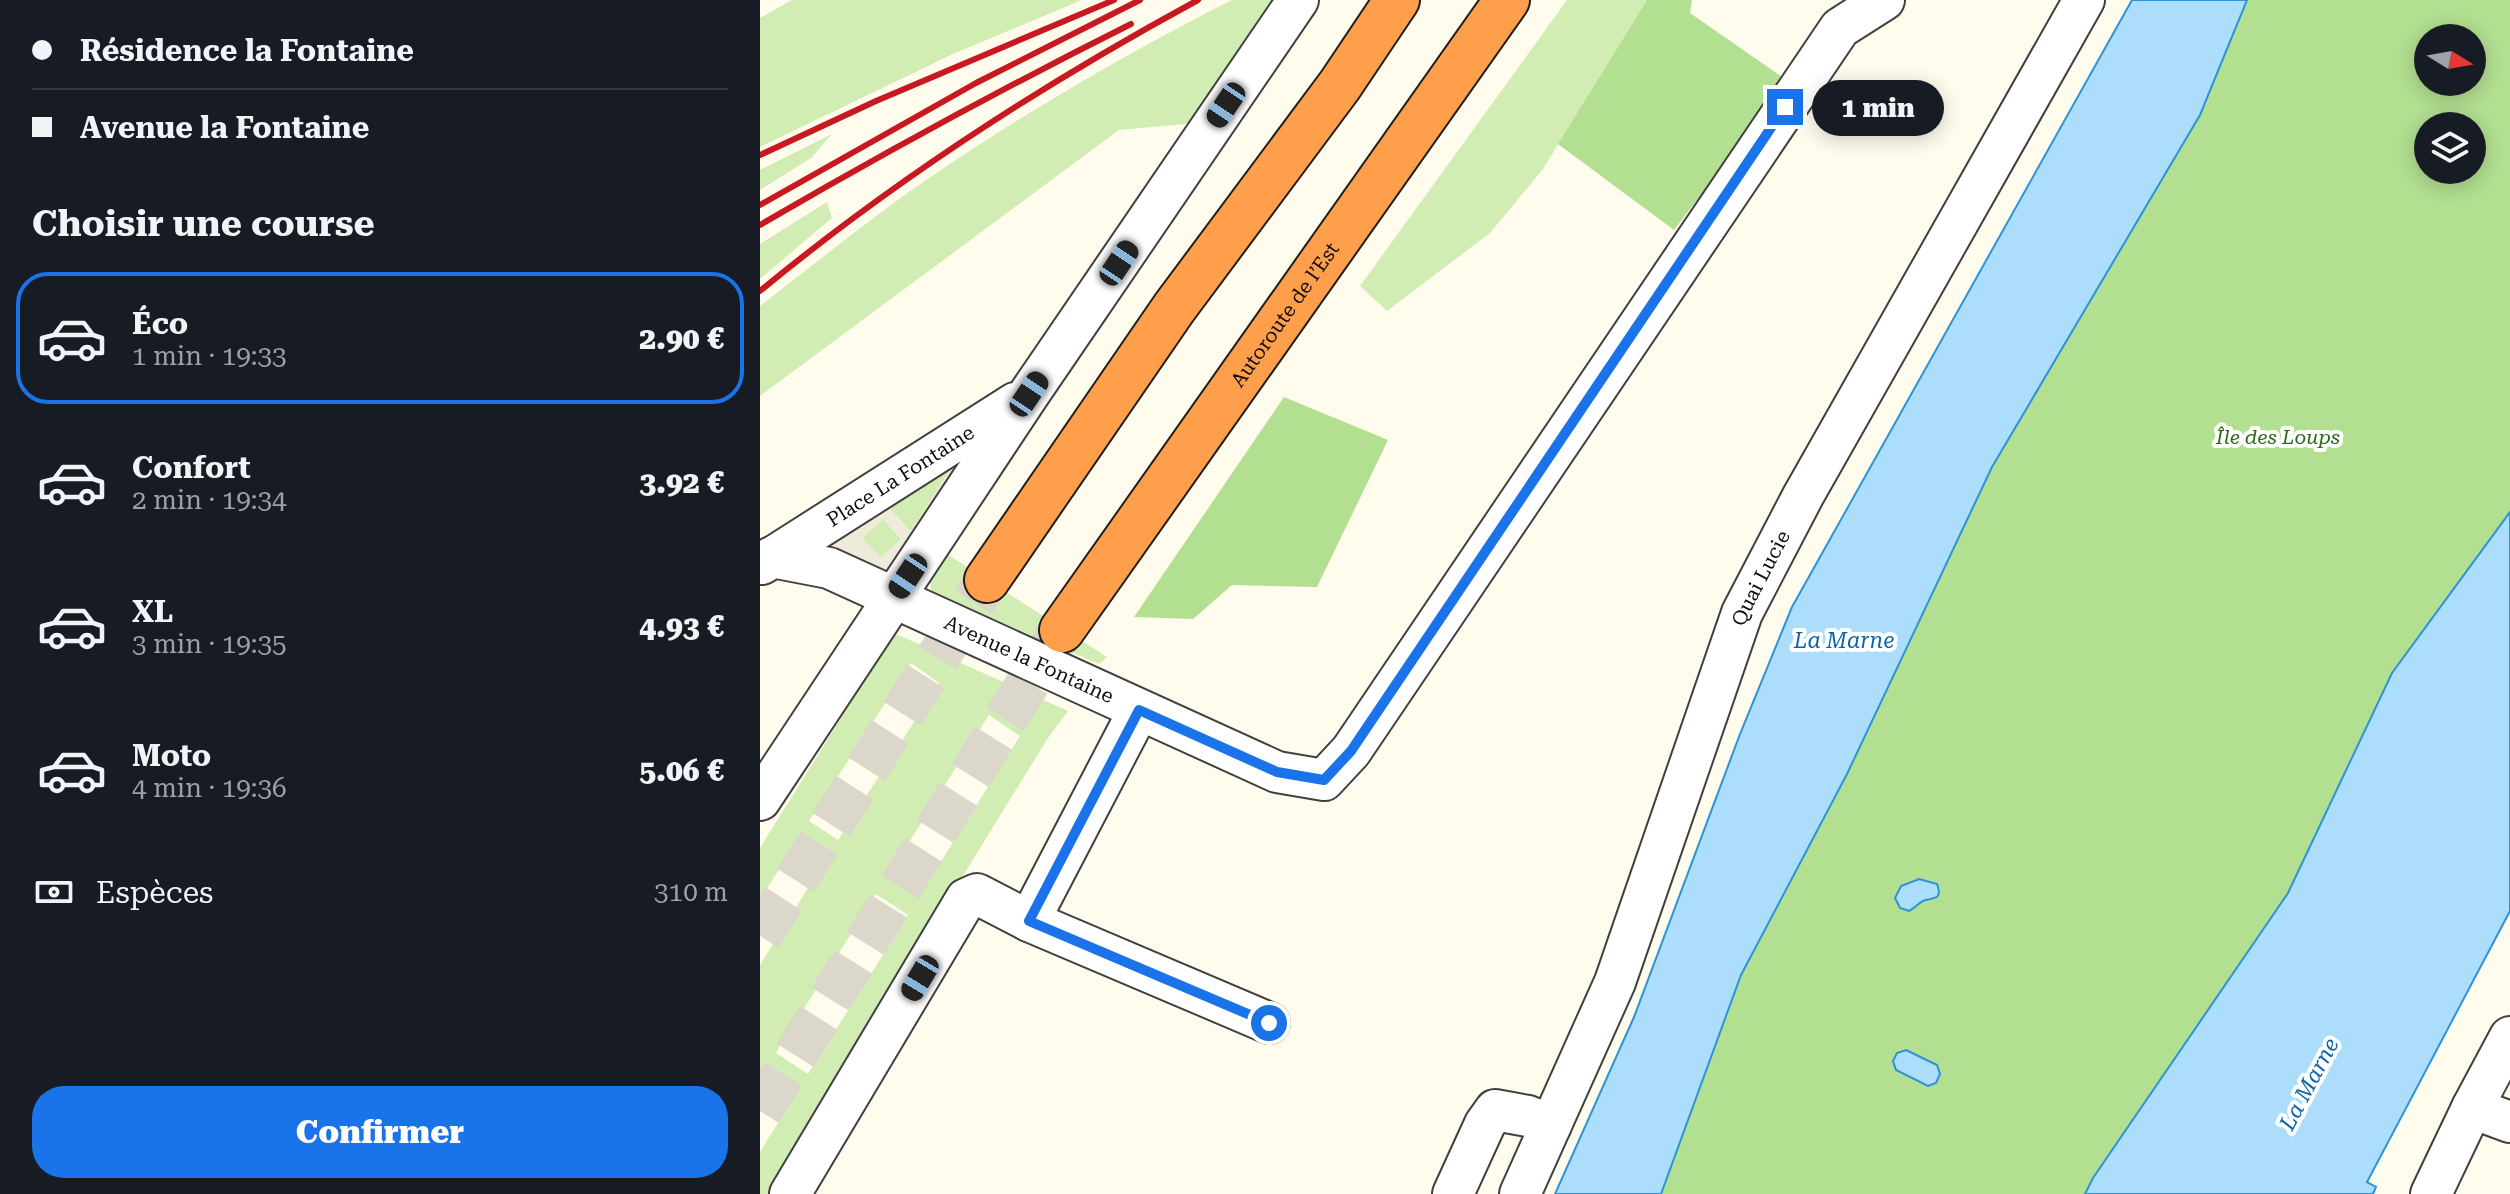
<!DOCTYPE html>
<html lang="fr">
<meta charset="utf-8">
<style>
:root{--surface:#171b24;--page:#242831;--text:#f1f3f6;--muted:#9ea1a6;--line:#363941;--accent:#1a73e8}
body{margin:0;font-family:"Roboto Serif",serif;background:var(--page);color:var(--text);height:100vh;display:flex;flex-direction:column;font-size:30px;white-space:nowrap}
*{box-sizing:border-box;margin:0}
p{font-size:26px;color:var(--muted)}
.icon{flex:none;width:44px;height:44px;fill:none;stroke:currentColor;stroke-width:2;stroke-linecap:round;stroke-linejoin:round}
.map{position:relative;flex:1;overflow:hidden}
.drawer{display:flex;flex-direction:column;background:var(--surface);width:760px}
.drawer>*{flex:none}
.top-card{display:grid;align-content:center;height:176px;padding:0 32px;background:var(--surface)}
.needle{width:52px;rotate:101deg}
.tools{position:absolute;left:1654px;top:24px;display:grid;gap:16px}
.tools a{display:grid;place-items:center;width:72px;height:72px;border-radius:50%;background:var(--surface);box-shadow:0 4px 20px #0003;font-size:40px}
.end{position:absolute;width:36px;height:36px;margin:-18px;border:10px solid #1a73e8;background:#fff;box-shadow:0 0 0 4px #fff}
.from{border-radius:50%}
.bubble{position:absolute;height:56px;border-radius:28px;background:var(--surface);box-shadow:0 4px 20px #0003;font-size:26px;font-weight:800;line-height:56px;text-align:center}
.car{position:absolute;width:24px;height:48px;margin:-24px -12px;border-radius:10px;box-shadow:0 0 6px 2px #0007;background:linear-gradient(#222 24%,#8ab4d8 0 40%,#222 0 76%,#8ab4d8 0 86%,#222 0)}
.top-card b{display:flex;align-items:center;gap:28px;height:76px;font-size:30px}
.top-card b+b{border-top:2px solid var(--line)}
.top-card i{width:20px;height:20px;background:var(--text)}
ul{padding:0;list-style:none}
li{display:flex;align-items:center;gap:24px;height:132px;margin:0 16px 12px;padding:0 16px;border:4px solid transparent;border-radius:32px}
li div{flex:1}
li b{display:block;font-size:30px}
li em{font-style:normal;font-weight:800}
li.selected{border-color:var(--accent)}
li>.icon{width:72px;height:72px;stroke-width:1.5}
h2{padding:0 32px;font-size:36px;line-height:96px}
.pay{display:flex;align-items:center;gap:20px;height:88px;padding:0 32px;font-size:30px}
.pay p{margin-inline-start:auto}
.button{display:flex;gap:16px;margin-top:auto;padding:16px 32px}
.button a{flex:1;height:92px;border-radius:32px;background:var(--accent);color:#fff;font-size:32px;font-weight:800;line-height:92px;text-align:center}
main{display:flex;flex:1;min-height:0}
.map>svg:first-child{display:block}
</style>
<main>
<section class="drawer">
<div class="top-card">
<b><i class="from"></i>Résidence la Fontaine</b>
<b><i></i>Avenue la Fontaine</b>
</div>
<h2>Choisir une course</h2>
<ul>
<li class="selected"><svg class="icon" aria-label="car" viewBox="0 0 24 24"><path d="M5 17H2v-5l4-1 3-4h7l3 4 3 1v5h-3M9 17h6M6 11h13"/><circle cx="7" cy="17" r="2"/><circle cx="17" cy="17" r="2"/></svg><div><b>Éco</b><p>1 min · 19:33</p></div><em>2.90 €</em></li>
<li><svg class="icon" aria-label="car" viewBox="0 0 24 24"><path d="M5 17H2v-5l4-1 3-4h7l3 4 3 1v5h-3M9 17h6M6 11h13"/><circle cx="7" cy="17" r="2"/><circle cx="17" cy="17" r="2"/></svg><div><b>Confort</b><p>2 min · 19:34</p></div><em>3.92 €</em></li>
<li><svg class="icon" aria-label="car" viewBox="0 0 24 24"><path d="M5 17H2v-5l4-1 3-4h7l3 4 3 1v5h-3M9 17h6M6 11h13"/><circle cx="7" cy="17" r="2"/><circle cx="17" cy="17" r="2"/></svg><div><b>XL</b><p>3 min · 19:35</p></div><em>4.93 €</em></li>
<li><svg class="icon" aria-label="car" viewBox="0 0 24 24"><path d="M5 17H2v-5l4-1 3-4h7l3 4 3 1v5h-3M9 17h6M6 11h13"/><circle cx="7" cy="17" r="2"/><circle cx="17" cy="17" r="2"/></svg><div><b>Moto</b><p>4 min · 19:36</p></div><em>5.06 €</em></li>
</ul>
<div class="pay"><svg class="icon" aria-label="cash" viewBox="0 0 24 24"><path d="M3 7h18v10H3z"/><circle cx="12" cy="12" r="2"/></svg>Espèces<p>310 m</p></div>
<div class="button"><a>Confirmer</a></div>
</section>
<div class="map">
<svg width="1750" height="1194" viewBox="0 0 1750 1194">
<rect width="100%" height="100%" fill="#fffced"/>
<!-- green -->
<g fill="#d1edb3" fill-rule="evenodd">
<polygon points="32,0 322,0 193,54 0,147 0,18"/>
<path d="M472,0H520L436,123L359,130L0,396V306C48,269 96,230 146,194C249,122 359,57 472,0Z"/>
<polygon points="807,0 887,0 783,169 730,233 627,311 600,286"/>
<polygon points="72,134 51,158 0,190 0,170"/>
<polygon points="67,202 72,218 0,279 0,244"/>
<polygon points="189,463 192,467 151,532 128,507"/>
<polygon points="123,519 141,539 121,558 102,538"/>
<polygon points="187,554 347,657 339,664 172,593 170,581"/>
<path d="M134,633L308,711L288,738L51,1122L12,1194H0V1152L37,1092L4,1073L0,1078V965L63,864L34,845L0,900V848ZM151,663L179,683L78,840L49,821ZM229,715L260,736L161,893L129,874ZM116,894L148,915L48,1074L16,1053Z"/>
</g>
<!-- forest -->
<g fill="#b3df91" fill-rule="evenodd">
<polygon points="887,0 932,0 930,13 1028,81 914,230 798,144"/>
<path d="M1487,0H1750V512L1632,673L1528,893L1333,1178L1325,1194H901L981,975L1087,774L1232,467L1440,115ZM1668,38H1712V82H1668ZM1668,126H1712V170H1668Z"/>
<polygon points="524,397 628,440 557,587 472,585 433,619 374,617"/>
</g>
<!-- plaza -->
<path fill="#f0eadb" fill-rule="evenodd" d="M199,450L204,451L205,455L204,468L136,575L120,579L60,551L58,547L61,541L70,533L187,455ZM189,463L192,467L150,532L128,507ZM123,519L141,539L121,558L102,538Z"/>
<!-- water -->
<g fill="#acddfb" stroke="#2d93d9" stroke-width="2">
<polygon points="1372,0 1487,0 1440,115 1232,467 1087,774 981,975 901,1194 795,1194 874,1017 980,734 1032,607"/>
<polygon points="1750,512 1750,911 1607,1182 1616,1187 1613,1194 1325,1194 1333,1178 1528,893 1632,673"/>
<path d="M1159,879L1177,884C1182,897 1177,898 1166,900C1160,901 1155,908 1149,911L1140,908L1135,898L1141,886Z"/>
<polygon points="1146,1050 1177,1065 1180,1074 1176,1083 1168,1086 1136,1070 1133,1061 1137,1053"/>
</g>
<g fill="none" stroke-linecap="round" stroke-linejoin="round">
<!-- highway-tunnel -->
<g stroke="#dbd8cb" stroke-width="44" stroke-dasharray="44 22" stroke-linecap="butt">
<polyline points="0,936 227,580"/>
<polyline points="0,1111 300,632"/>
</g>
<!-- minor casing -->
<g stroke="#404040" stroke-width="44">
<g id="minor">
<path id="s1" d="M12,557L69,568L517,772L564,780L591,751L1080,28L1124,0"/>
<path id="s2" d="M2,564L255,403"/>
<polyline points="0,800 269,394 538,0"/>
<polyline points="269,921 509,1023"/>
<polyline points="1712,1108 1750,1122"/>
<polyline points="30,1194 206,899 217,894 269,921 379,710"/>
<polyline points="693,1194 725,1124 735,1110 768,1116 791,1125"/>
<path id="s3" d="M760,1194L855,982L982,613L1043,496L1324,0"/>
<polyline points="1671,1194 1712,1108 1750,1037"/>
</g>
</g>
<!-- highway casing -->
<g stroke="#1e1e1e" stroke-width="48">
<g id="highway">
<polyline points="227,580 414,308 580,85 637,0"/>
<path id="s4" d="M302,630L747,0"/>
</g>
</g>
<!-- minor -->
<use href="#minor" stroke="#fff" stroke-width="40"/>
<!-- highway -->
<use href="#highway" stroke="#ff9e4b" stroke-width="44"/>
<!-- rail -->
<g stroke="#c91920" stroke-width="6">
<polyline points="0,155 116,101 354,0"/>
<polyline points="0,205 216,83 380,0"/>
<path d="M0,225C122,154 245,87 371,24"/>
<path d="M0,291C136,179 283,84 438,0"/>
</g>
</g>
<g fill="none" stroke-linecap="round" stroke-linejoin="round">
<!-- route -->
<polyline stroke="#1a73e8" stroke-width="10" points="509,1023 269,921 379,710 517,772 564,780 591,751 1025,107"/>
</g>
<g text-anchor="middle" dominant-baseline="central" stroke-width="8" stroke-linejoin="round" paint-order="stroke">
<!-- street labels -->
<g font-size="20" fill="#0d0d0d" stroke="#fff">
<text stroke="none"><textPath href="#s4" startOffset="386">Autoroute de l’Est</textPath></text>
<text stroke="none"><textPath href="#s2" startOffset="164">Place La Fontaine</textPath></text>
<text stroke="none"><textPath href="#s3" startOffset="662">Quai Lucie</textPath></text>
<text stroke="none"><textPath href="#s1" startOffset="278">Avenue la Fontaine</textPath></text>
</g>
<!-- park labels -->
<g font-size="20" font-style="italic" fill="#286a18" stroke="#fff">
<text x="1518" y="437">Île des Loups</text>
</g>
<!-- water labels -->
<g font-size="22" font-style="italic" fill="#0c63a9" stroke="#fff">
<text x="1084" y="640">La Marne</text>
<text transform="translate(1549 1084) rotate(-62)">La Marne</text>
</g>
</g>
</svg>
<div class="tools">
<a><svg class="needle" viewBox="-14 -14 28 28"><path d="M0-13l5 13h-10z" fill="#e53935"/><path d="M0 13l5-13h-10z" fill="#9ea1a6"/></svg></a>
<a><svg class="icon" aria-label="layers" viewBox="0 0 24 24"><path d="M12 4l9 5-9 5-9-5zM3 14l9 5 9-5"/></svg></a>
</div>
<i class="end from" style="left:509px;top:1023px"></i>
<i class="end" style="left:1025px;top:107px"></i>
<div class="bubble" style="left:1052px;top:80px;width:132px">1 min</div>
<i class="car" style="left:466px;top:105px;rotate:214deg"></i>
<i class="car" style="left:359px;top:263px;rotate:34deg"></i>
<i class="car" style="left:269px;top:394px;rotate:34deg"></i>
<i class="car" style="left:148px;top:576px;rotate:214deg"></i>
<i class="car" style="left:160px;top:978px;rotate:211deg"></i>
</div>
</main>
